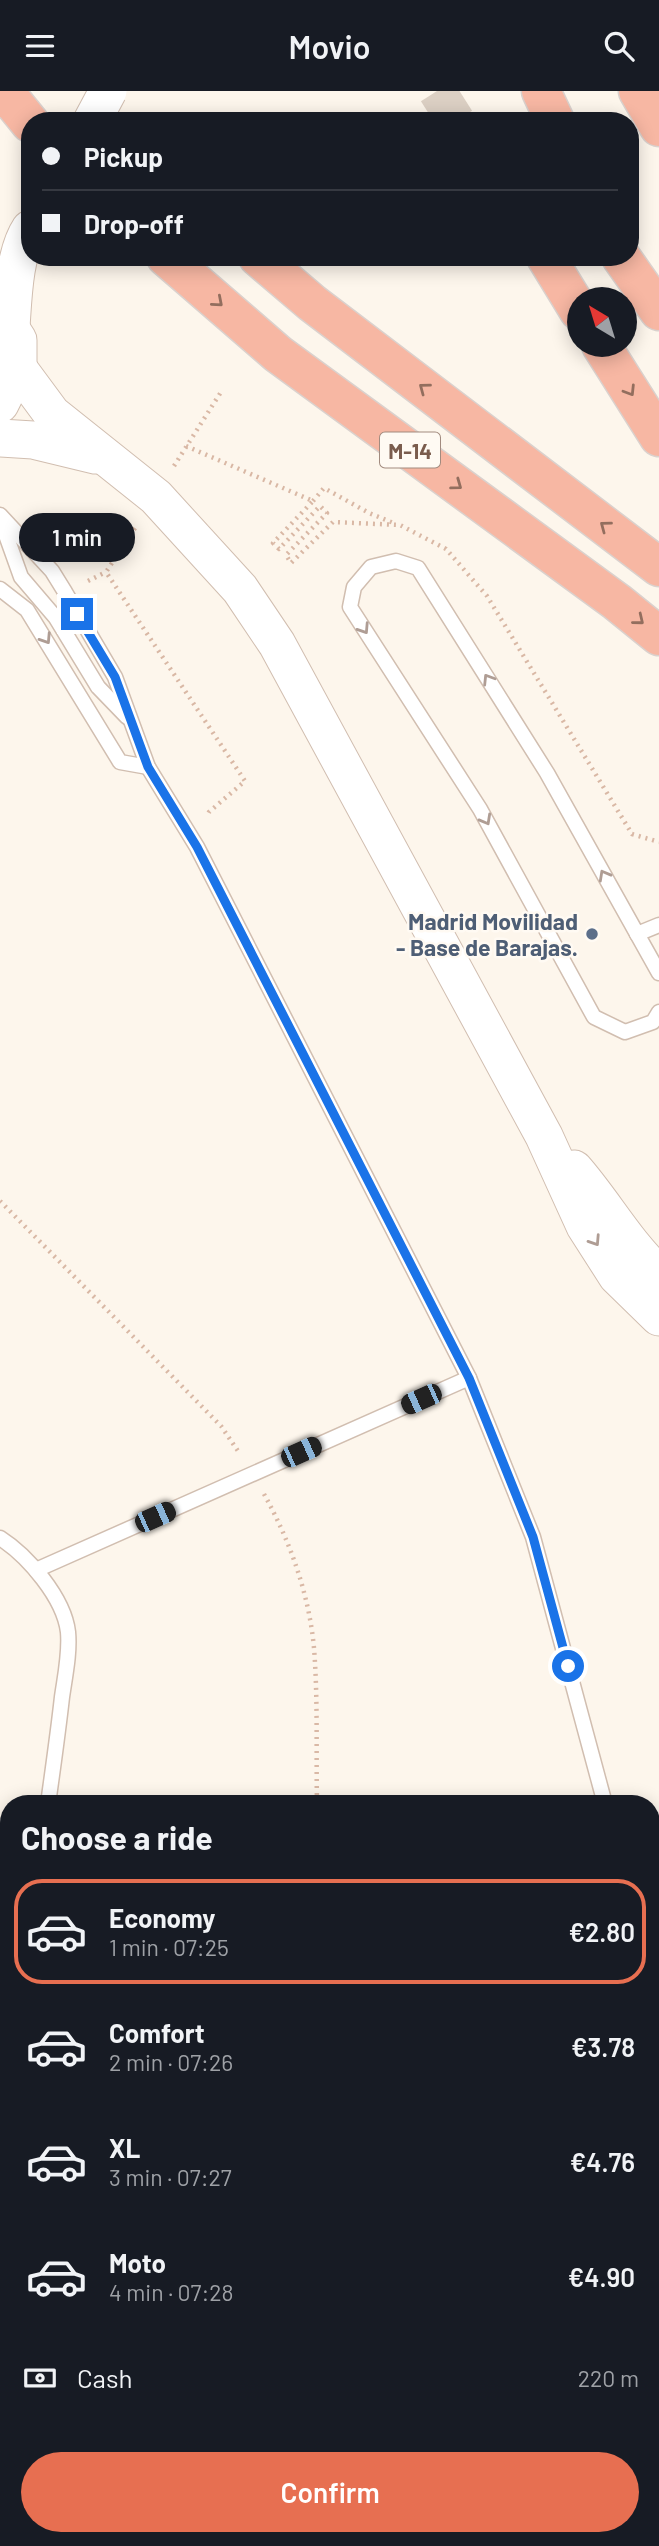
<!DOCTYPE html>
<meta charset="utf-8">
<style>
:root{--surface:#171b24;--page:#242831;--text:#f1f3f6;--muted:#9ea1a6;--line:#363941;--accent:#e76f51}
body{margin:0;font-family:Barlow,sans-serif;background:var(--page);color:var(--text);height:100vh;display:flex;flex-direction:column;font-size:26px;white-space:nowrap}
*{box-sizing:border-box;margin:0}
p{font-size:23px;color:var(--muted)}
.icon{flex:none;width:38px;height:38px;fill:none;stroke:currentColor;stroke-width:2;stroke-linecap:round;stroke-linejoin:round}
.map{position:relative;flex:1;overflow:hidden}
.sheet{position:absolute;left:0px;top:1704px;width:660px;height:751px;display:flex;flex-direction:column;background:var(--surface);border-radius:28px 28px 0 0;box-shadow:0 4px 18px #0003}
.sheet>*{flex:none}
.banner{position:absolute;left:21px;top:21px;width:618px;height:154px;border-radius:28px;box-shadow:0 4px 18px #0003;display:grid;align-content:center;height:154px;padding:0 21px;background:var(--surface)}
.needle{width:46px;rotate:322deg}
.fabs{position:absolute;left:567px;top:196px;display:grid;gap:14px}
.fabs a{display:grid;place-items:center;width:70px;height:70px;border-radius:50%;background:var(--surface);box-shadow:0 4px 18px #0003;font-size:35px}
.end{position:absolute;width:32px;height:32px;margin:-16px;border:9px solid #1a73e8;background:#fff;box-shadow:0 0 0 4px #fff}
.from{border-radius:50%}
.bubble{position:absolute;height:49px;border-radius:24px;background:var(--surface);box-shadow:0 4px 18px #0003;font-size:23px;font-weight:600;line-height:49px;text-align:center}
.car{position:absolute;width:21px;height:42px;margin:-21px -10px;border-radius:9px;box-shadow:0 0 5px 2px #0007;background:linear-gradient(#222 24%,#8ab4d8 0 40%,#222 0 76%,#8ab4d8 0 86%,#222 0)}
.banner b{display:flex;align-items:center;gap:24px;height:66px;font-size:26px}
.banner b+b{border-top:2px solid var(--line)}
.banner i{width:18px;height:18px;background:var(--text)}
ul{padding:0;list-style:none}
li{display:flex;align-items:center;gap:21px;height:105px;margin:0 14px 10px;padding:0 7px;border:4px solid transparent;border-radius:28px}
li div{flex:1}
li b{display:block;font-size:26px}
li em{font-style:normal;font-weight:600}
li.selected{border-color:var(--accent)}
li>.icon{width:63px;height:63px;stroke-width:1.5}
h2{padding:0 21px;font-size:32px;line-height:84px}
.pay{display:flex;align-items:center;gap:18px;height:77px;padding:0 21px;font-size:26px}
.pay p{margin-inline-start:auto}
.cta{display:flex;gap:14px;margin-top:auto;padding:14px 21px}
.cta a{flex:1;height:80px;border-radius:42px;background:var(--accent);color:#fff;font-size:28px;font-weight:600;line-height:80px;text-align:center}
header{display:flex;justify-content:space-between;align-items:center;height:91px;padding:0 21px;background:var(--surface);font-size:32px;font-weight:600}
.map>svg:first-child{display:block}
</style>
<header><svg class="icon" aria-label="menu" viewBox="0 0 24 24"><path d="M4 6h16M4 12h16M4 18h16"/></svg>Movio<svg class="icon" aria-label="search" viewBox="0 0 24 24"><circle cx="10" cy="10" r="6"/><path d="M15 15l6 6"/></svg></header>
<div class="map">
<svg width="659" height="2455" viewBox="0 0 659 2455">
<rect width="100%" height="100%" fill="#fdf6ec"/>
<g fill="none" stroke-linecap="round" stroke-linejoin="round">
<!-- motorway-tunnel -->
<polyline stroke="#dcd0c4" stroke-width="38" stroke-dasharray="38 19" stroke-linecap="butt" points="437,0 456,30"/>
<!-- service casing -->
<g stroke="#d1beb0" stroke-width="17">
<g id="service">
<polyline points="0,424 52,480 65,501 115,586 148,676 197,756 469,1287 533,1446 605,1713"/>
<polyline points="1,430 21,486 56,527 98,596 127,626"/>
<polyline points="0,498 27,519 120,671 148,676"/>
<polyline points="637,843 659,834"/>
<polyline points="659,882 547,682 418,477 396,470 371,476 354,496 350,516 480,718 594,926 625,941 653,931 659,921"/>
<path d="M0,1447C28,1465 64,1507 68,1541C70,1562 65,1585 62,1606C58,1642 53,1677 48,1713"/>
<polyline points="36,1479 469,1287"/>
<polyline points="0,2081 9,2015"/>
<polyline points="0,2246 9,2261"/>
<polyline points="191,2446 200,2455"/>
<polyline points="603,2455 604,2446"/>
</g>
</g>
<!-- tertiary casing -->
<g stroke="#d1beb0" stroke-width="39">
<g id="tertiary">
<polyline points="0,221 18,249 18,277 0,313"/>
<path d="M11,236C13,208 14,162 30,138"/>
<polyline points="18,277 52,323 156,406 240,498 277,553 544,1045 585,1135 617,1185 659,1226"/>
<polyline points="0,347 33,349 95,364"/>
<path d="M574,1078C604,1112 625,1152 659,1183"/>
</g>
</g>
<!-- motorway casing -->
<g stroke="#dad1cd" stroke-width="41">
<g id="motorway">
<polyline points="4,0 30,32"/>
<polyline points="541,0 555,30"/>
<polyline points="638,0 659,36"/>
<polyline points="166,166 278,263 617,511 659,545"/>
<polyline points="258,166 312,212 659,476"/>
<polyline points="546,166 579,220"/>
<polyline points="621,166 659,220"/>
<polyline points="601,254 659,346"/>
</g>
</g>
<!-- path -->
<g stroke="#d9b8a5" stroke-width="4.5" stroke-dasharray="2 5" stroke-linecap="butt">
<polyline points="186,355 313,410 273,452 279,458 320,415 327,422 286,464 291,472 333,431 400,434 446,458 487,505 632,743 659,751"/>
<polyline points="174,375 221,301"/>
<polyline points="313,410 324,397 369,422 396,433"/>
<polyline points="135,437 106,481 245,690 209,721 207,725"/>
<polyline points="88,490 106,481"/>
<polyline points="0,1110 221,1335 240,1363"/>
<path d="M264,1403C290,1450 309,1503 314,1557C318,1608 316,1661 317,1713"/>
<polyline points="334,2446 334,2455"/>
</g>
<!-- service -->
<use href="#service" stroke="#fff" stroke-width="14"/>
<!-- tertiary -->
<use href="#tertiary" stroke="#fff" stroke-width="37"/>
<!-- motorway -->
<use href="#motorway" stroke="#f7b7a3" stroke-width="38"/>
<!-- tertiary-bridge casing -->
<g stroke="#d1beb0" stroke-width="39" stroke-linecap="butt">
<polyline id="tertiary-bridge" points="92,30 108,0"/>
</g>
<!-- tertiary-bridge -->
<use href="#tertiary-bridge" stroke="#fff" stroke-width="37"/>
</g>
<!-- one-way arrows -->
<defs><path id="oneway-chevron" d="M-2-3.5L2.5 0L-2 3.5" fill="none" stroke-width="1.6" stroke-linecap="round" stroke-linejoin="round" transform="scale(1.75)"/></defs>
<g stroke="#936e5e">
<use href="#oneway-chevron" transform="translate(218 211) rotate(41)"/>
<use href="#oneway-chevron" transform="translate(424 297) rotate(-143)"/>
<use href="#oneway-chevron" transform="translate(630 300) rotate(58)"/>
<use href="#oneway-chevron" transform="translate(457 394) rotate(36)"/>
<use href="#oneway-chevron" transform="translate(605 435) rotate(-143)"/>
<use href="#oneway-chevron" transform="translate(639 529) rotate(39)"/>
</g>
<g stroke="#af9d94">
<use href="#oneway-chevron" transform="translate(364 538) rotate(57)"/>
<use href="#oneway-chevron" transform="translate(46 548) rotate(57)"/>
<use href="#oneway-chevron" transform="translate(488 588) rotate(-122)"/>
<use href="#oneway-chevron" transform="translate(486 729) rotate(61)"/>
<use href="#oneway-chevron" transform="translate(604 784) rotate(-119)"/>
<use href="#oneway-chevron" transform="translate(595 1150) rotate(57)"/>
</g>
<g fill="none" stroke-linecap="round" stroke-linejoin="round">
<!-- route -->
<polyline stroke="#1a73e8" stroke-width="9" points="77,523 115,586 148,676 197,756 469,1287 533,1446 568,1575"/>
</g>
<!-- markers -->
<circle fill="#5c6f8a" stroke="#fffaf3" stroke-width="2.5" cx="592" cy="843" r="7"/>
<g text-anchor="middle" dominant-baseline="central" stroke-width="5" stroke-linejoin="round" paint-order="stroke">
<!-- shield labels -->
<rect fill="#fffaf3" stroke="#a28b7f" stroke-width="2" x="380" y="341.5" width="60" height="35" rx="5"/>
<g font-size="21" font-weight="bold" fill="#7a5c4d">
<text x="410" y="359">M-14</text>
</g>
<!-- service labels -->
<g font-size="23" font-weight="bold" fill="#4e5e75" stroke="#fffaf3" text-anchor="end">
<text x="578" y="830">Madrid Movilidad<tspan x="578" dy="26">- Base de Barajas.</tspan></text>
</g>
</g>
</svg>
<div class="fabs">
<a><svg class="needle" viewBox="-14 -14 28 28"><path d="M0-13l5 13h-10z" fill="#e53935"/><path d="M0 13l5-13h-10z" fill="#9ea1a6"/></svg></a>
</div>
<i class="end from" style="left:568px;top:1575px"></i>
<i class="end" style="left:77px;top:523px"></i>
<div class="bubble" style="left:19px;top:422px;width:116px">1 min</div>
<i class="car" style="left:421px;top:1308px;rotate:246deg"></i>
<i class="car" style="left:301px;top:1361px;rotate:66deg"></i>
<i class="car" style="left:155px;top:1426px;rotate:66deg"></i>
<div class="banner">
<b><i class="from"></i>Pickup</b>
<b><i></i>Drop-off</b>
</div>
<section class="sheet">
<h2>Choose a ride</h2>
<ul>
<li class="selected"><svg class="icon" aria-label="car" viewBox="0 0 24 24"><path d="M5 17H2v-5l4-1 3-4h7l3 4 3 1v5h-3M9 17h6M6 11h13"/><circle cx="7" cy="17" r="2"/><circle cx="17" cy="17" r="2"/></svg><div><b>Economy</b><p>1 min · 07:25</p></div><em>€2.80</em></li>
<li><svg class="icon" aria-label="car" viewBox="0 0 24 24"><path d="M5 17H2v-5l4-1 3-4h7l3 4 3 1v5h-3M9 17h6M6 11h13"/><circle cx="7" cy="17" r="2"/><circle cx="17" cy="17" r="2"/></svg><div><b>Comfort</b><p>2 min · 07:26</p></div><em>€3.78</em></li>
<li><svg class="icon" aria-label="car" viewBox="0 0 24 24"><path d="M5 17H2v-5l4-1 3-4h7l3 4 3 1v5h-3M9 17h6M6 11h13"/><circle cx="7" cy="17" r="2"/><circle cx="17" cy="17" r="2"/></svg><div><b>XL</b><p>3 min · 07:27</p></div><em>€4.76</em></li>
<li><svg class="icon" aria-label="car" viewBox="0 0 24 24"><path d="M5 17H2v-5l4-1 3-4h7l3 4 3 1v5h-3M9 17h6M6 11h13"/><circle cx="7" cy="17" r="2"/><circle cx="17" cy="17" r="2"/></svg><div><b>Moto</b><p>4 min · 07:28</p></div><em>€4.90</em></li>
</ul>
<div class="pay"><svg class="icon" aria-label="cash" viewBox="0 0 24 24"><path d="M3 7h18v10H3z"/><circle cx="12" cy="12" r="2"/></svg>Cash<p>220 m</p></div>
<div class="cta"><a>Confirm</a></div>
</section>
</div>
